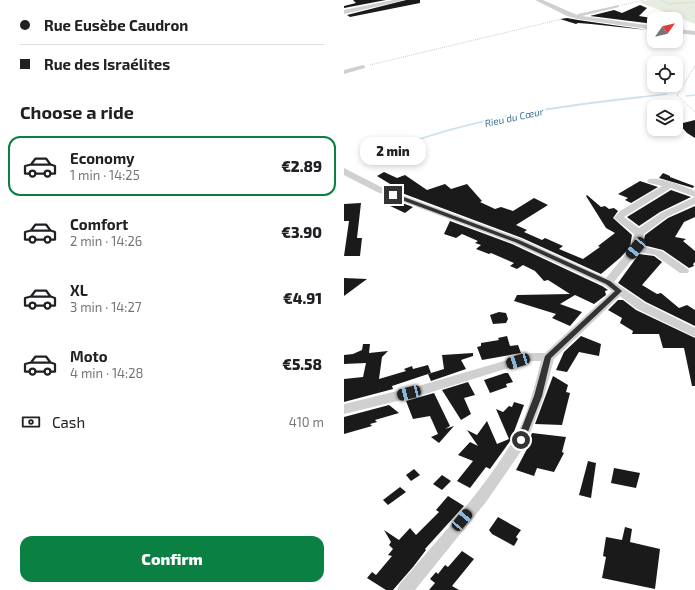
<!DOCTYPE html>
<meta charset="utf-8">
<style>
:root{--surface:#fff;--page:#f6f6f6;--text:#202124;--muted:#757577;--line:#e0e0e0;--accent:#0b8043}
body{margin:0;font-family:"Exo 2",sans-serif;background:var(--page);color:var(--text);height:100vh;display:flex;flex-direction:column;font-size:15px;white-space:nowrap}
*{box-sizing:border-box;margin:0}
p{font-size:13px;color:var(--muted)}
.icon{flex:none;width:22px;height:22px;fill:none;stroke:currentColor;stroke-width:2;stroke-linecap:round;stroke-linejoin:round}
.map{position:relative;flex:1;overflow:hidden}
.drawer{display:flex;flex-direction:column;background:var(--surface);width:344px}
.drawer>*{flex:none}
.hud{display:grid;align-content:center;height:88px;padding:0 20px;background:var(--surface)}
.needle{width:26px;rotate:56deg}
.controls{position:absolute;left:303px;top:12px;display:grid;gap:8px}
.controls a{display:grid;place-items:center;width:36px;height:36px;border-radius:8px;background:var(--surface);box-shadow:0 2px 6px #0003;font-size:20px}
.end{position:absolute;width:18px;height:18px;margin:-9px;border:5px solid #333;background:#fff;box-shadow:0 0 0 2px #fff}
.from{border-radius:50%}
.bubble{position:absolute;height:28px;border-radius:12px;background:var(--surface);box-shadow:0 2px 6px #0003;font-size:13px;font-weight:800;line-height:28px;text-align:center}
.car{position:absolute;width:12px;height:24px;margin:-12px -6px;border-radius:5px;box-shadow:0 0 3px 1px #0007;background:linear-gradient(#222 24%,#8ab4d8 0 40%,#222 0 76%,#8ab4d8 0 86%,#222 0)}
.hud b{display:flex;align-items:center;gap:14px;height:38px;font-size:15px}
.hud b+b{border-top:1px solid var(--line)}
.hud i{width:10px;height:10px;background:var(--text)}
ul{padding:0;list-style:none}
li{display:flex;align-items:center;gap:12px;height:60px;margin:0 8px 6px;padding:0 12px;border:2px solid transparent;border-radius:12px}
li div{flex:1}
li b{display:block;font-size:15px}
li em{font-style:normal;font-weight:800}
li.active{border-color:var(--accent)}
li>.icon{width:36px;height:36px;stroke-width:1.5}
h2{padding:0 20px;font-size:18px;line-height:48px}
.pay{display:flex;align-items:center;gap:10px;height:44px;padding:0 20px;font-size:15px}
.pay p{margin-inline-start:auto}
.primary-button{display:flex;gap:8px;margin-top:auto;padding:8px 20px}
.primary-button a{flex:1;height:46px;border-radius:12px;background:var(--accent);color:#fff;font-size:16px;font-weight:800;line-height:46px;text-align:center}
main{display:flex;flex:1;min-height:0}
.map>svg:first-child{display:block}
</style>
<main>
<section class="drawer">
<div class="hud">
<b><i class="from"></i>Rue Eusèbe Caudron</b>
<b><i></i>Rue des Israélites</b>
</div>
<h2>Choose a ride</h2>
<ul>
<li class="active"><svg class="icon" aria-label="car" viewBox="0 0 24 24"><path d="M5 17H2v-5l4-1 3-4h7l3 4 3 1v5h-3M9 17h6M6 11h13"/><circle cx="7" cy="17" r="2"/><circle cx="17" cy="17" r="2"/></svg><div><b>Economy</b><p>1 min · 14:25</p></div><em>€2.89</em></li>
<li><svg class="icon" aria-label="car" viewBox="0 0 24 24"><path d="M5 17H2v-5l4-1 3-4h7l3 4 3 1v5h-3M9 17h6M6 11h13"/><circle cx="7" cy="17" r="2"/><circle cx="17" cy="17" r="2"/></svg><div><b>Comfort</b><p>2 min · 14:26</p></div><em>€3.90</em></li>
<li><svg class="icon" aria-label="car" viewBox="0 0 24 24"><path d="M5 17H2v-5l4-1 3-4h7l3 4 3 1v5h-3M9 17h6M6 11h13"/><circle cx="7" cy="17" r="2"/><circle cx="17" cy="17" r="2"/></svg><div><b>XL</b><p>3 min · 14:27</p></div><em>€4.91</em></li>
<li><svg class="icon" aria-label="car" viewBox="0 0 24 24"><path d="M5 17H2v-5l4-1 3-4h7l3 4 3 1v5h-3M9 17h6M6 11h13"/><circle cx="7" cy="17" r="2"/><circle cx="17" cy="17" r="2"/></svg><div><b>Moto</b><p>4 min · 14:28</p></div><em>€5.58</em></li>
</ul>
<div class="pay"><svg class="icon" aria-label="cash" viewBox="0 0 24 24"><path d="M3 7h18v10H3z"/><circle cx="12" cy="12" r="2"/></svg>Cash<p>410 m</p></div>
<div class="primary-button"><a>Confirm</a></div>
</section>
<div class="map">
<svg width="351" height="590" viewBox="0 0 351 590">
<rect width="100%" height="100%" fill="#fff"/>
<!-- green -->
<polygon fill="#e6ecdf" points="305,0 351,0 351,24 295,2"/>
<g fill="none" stroke-linecap="round" stroke-linejoin="round">
<!-- stream-far1 -->
<g stroke="#cfe2ee" stroke-width="1.5">
<polyline points="342,96 351,95"/>
<polyline points="289,98 323,94"/>
</g>
<!-- stream -->
<path stroke="#cfe2ee" stroke-width="2" d="M22,160C107,121 205,107 298,97"/>
</g>
<!-- building -->
<g fill="#1a1a1a">
<polygon points="9,0 42,0 0,8 0,6 12,3"/>
<polygon points="62,0 76,0 76,3 6,17 3,15"/>
<polygon points="296,5 303,8 295,16 314,19 310,19 310,24 246,16 270,10 278,13"/>
<polygon points="223,18 234,20 303,30 247,24 234,23 232,24 216,19"/>
<polygon points="351,120 351,138 343,133 335,124"/>
<polygon points="40,172 53,178 61,175 83,190 101,184 107,189 123,184 138,201 136,202 151,209 157,207 169,211 190,198 204,205 172,225 183,230 180,232 198,240 201,238 219,246 215,249 239,259 256,247 254,246 271,233 262,228 242,196 243,195 257,207 261,206 265,209 270,208 274,211 269,218 288,235 286,247 277,257 257,274 178,238 47,189 51,187 33,176"/>
<polygon points="319,173 326,176 326,177 350,186 349,188 315,178"/>
<polygon points="296,181 314,187 287,203 281,200 284,198 274,194"/>
<polygon points="327,190 347,197 316,212 295,226 283,217"/>
<polygon points="50,200 69,207 61,213 42,204"/>
<polygon points="17,203 13,238 18,238 16,256 0,256 5,221 0,221 0,204"/>
<polygon points="351,206 351,217 340,222 331,237 342,239 339,241 351,251 351,262 349,264 350,266 345,268 319,250 299,245 301,235 324,218"/>
<polygon points="106,221 168,244 258,286 264,290 261,291 262,295 250,304 231,295 216,304 238,312 226,326 208,318 212,314 170,301 173,295 226,294 204,280 200,281 191,271 179,265 173,269 166,266 170,263 147,253 145,254 132,249 137,245 131,243 134,241 118,234 112,238 100,234"/>
<polygon points="295,254 310,256 318,262 298,285 313,294 317,293 335,308 343,305 351,310 351,326 302,302 274,283"/>
<polygon points="0,278 23,279 0,296"/>
<polygon points="274,300 279,300 292,310 351,338 351,386 348,386 340,348 319,348 315,334 288,334 289,331 276,323 278,318 264,310"/>
<polygon points="155,312 162,313 164,319 162,323 149,324 146,315"/>
<polygon points="163,336 166,346 174,345 177,353 138,360 133,347 137,346 137,343 155,340 154,338"/>
<polygon points="237,336 257,344 255,356 235,352 223,372 212,370 220,352"/>
<polygon points="19,344 26,344 25,353 44,351 38,357 35,379 62,371 60,369 68,366 69,369 84,365 87,373 48,386 49,389 0,402 0,379 19,377 22,363 0,364 0,355 9,354 18,350"/>
<polygon points="129,353 129,356 117,360 122,369 87,381 84,374 100,369 98,355"/>
<polygon points="161,373 164,373 169,382 162,384 163,387 146,393 140,380"/>
<polygon points="209,376 224,385 222,392 226,393 218,425 191,424"/>
<polygon points="124,382 131,395 120,398 127,414 117,420 98,390"/>
<polygon points="90,393 106,426 101,429 110,426 95,443 87,437 94,434 86,416 69,419 62,401"/>
<polygon points="170,402 180,405 168,437 169,437 146,469 142,467 126,488 113,481 129,461 114,455 126,442 134,446 123,430 133,435 143,421 153,444 165,439 152,409 159,412 165,406 168,407"/>
<polygon points="45,405 55,413 31,420 33,422 26,424 28,426 0,434 0,417"/>
<polygon points="188,433 222,437 218,452 220,453 210,472 193,468 190,476 172,470 184,447 182,447"/>
<polygon points="244,461 252,463 247,498 235,495"/>
<polygon points="270,468 296,473 292,488 267,483"/>
<polygon points="70,469 76,475 67,481 62,475"/>
<polygon points="98,475 107,481 98,490 89,484"/>
<polygon points="56,487 62,492 44,505 39,500"/>
<polygon points="104,496 120,506 81,549 82,550 69,567 49,590 42,590 23,578 28,572 32,575 48,556 44,555 49,549 45,545 47,542 40,530 55,540 66,528 72,535 95,512 92,510"/>
<polygon points="154,517 177,530 172,537 174,539 170,546 148,534 145,530"/>
<polygon points="281,527 288,529 286,542 316,549 311,589 258,578 262,557 259,556 262,537 278,540"/>
<polygon points="118,551 130,559 108,586 115,590 85,590 91,583 86,579 92,572 94,574 101,565 104,567"/>
</g>
<g fill="none" stroke-linecap="round" stroke-linejoin="round">
<!-- path -->
<g stroke="#cdcdcd" stroke-width="1" stroke-dasharray="1 1" stroke-linecap="butt">
<polyline points="316,0 325,4 351,2"/>
<polyline points="278,5 300,0"/>
<polyline points="26,65 218,19"/>
<polyline points="351,66 333,95 351,112"/>
</g>
<!-- minor -->
<g fill="#d0d0d0" fill-rule="evenodd">
<polygon points="49,0 61,0 0,14 0,10"/>
<polygon points="191,0 199,0 233,15 234,14 275,5 275,7 238,16 310,26 310,30 234,19 223,16"/>
<polygon points="332,29 351,31 351,35 332,33"/>
<polygon points="19,65 21,66 21,68 0,74 0,70"/>
<path d="M0,168L39,188L177,239L262,278L287,248L290,234L270,218L276,211L318,186L305,183L303,181L305,179C315,177 341,186 351,191V197L327,188L280,217L295,228L317,213L351,197V204L323,217L300,234L297,246L318,251L344,269L345,271L344,273H336L311,255L294,252L270,282L301,303L351,328V337L293,309L276,296L210,359L200,396L182,444L142,502L71,590H53L55,585C94,539 139,491 170,439C183,418 191,385 197,361H187L78,395L0,414V404L78,385L187,353H201L268,291L260,285L169,243L33,192L0,175Z"/>
</g>
</g>
<!-- route -->
<polygon fill="#333" points="49,193 175,240 266,281 278,291 207,358 198,396 180,442 174,442 173,440 190,396 201,356 271,291 262,284 171,242 47,196 46,195"/>
<g text-anchor="middle" dominant-baseline="central" stroke-width="4" stroke-linejoin="round" paint-order="stroke">
<!-- far-water labels -->
<g font-size="10" font-style="italic" fill="#3f7597" stroke="#fff">
<text transform="translate(170 117) rotate(-12)">Rieu du Cœur</text>
</g>
</g>
</svg>
<div class="controls">
<a><svg class="needle" viewBox="-14 -14 28 28"><path d="M0-13l5 13h-10z" fill="#e53935"/><path d="M0 13l5-13h-10z" fill="#757577"/></svg></a>
<a><svg class="icon" aria-label="locate" viewBox="0 0 24 24"><circle cx="12" cy="12" r="6"/><path d="M12 2v4M12 18v4M2 12h4M18 12h4"/></svg></a>
<a><svg class="icon" aria-label="layers" viewBox="0 0 24 24"><path d="M12 4l9 5-9 5-9-5zM3 14l9 5 9-5"/></svg></a>
</div>
<i class="end from" style="left:177px;top:440px"></i>
<i class="end" style="left:49px;top:195px"></i>
<div class="bubble" style="left:16px;top:137px;width:66px">2 min</div>
<i class="car" style="left:292px;top:248px;rotate:219deg"></i>
<i class="car" style="left:174px;top:361px;rotate:253deg"></i>
<i class="car" style="left:65px;top:393px;rotate:256deg"></i>
<i class="car" style="left:118px;top:520px;rotate:40deg"></i>
</div>
</main>
